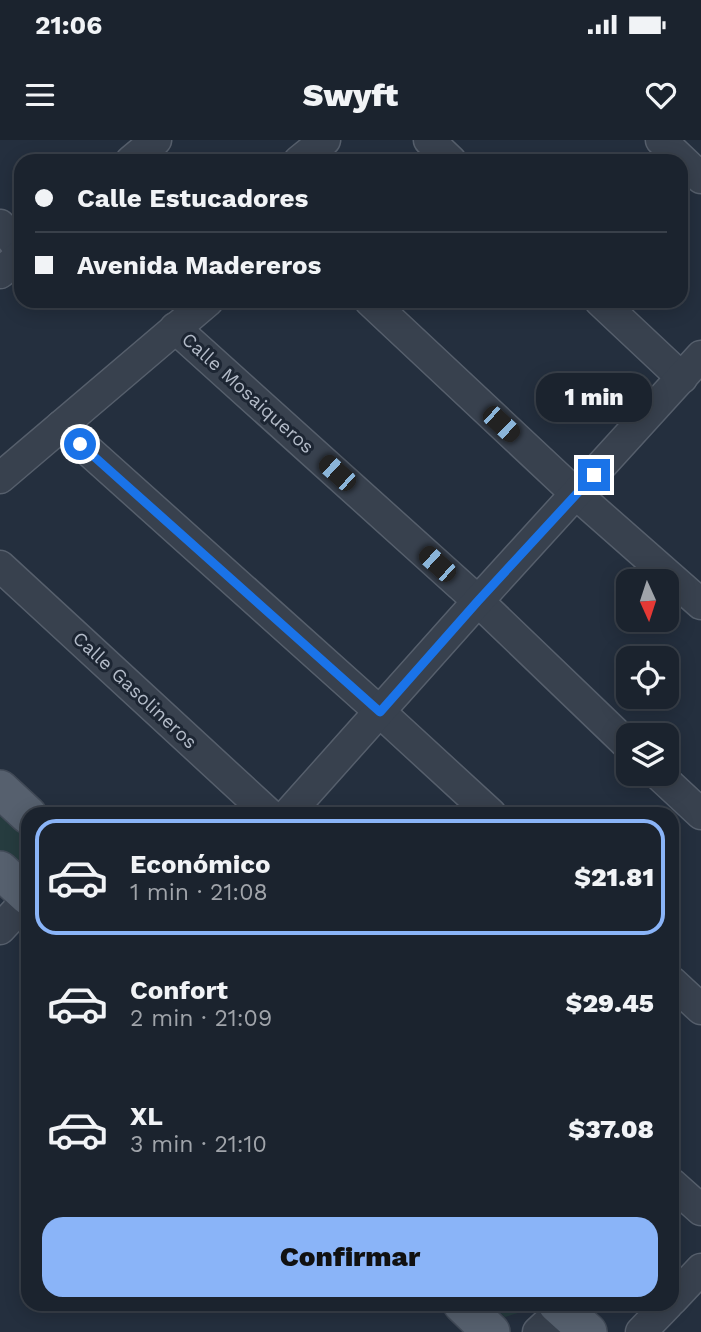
<!DOCTYPE html>
<html lang="es">
<meta charset="utf-8">
<style>
:root{--surface:#1b232e;--page:#242b36;--text:#f1f3f6;--muted:#a0a4aa;--line:#39404a;--accent:#8ab4f8}
body{margin:0;font-family:"Work Sans",sans-serif;background:var(--page);color:var(--text);height:100vh;display:flex;flex-direction:column;font-size:26px;white-space:nowrap}
*{box-sizing:border-box;margin:0}
p{font-size:23px;color:var(--muted)}
.icon{flex:none;width:38px;height:38px;fill:none;stroke:currentColor;stroke-width:2;stroke-linecap:round;stroke-linejoin:round}
.map{position:relative;flex:1;overflow:hidden}
.drawer{position:absolute;left:21px;top:667px;width:658px;height:504px;display:flex;flex-direction:column;background:var(--surface);border-radius:21px;box-shadow:0 4px 18px #0003,0 0 0 2px var(--line)}
.drawer>*{flex:none}
.hud{position:absolute;left:14px;top:14px;width:674px;height:154px;border-radius:21px;box-shadow:0 4px 18px #0003,0 0 0 2px var(--line);display:grid;align-content:center;height:154px;padding:0 21px;background:var(--surface)}
.needle{width:46px;rotate:177deg}
.buttons{position:absolute;left:616px;top:429px;display:grid;gap:14px}
.buttons a{display:grid;place-items:center;width:63px;height:63px;border-radius:14px;background:var(--surface);box-shadow:0 4px 18px #0003,0 0 0 2px var(--line);font-size:35px}
.end{position:absolute;width:32px;height:32px;margin:-16px;border:9px solid #1a73e8;background:#fff;box-shadow:0 0 0 4px #fff}
.from{border-radius:50%}
.bubble{position:absolute;height:49px;border-radius:21px;background:var(--surface);box-shadow:0 4px 18px #0003,0 0 0 2px var(--line);font-size:23px;font-weight:800;line-height:49px;text-align:center}
.car{position:absolute;width:21px;height:42px;margin:-21px -10px;border-radius:9px;box-shadow:0 0 5px 2px #0007;background:linear-gradient(#222 24%,#8ab4d8 0 40%,#222 0 76%,#8ab4d8 0 86%,#222 0)}
.hud b{display:flex;align-items:center;gap:24px;height:66px;font-size:26px}
.hud b+b{border-top:2px solid var(--line)}
.hud i{width:18px;height:18px;background:var(--text)}
ul{padding:12px 0 0;list-style:none}
li{display:flex;align-items:center;gap:21px;height:116px;margin:0 14px 10px;padding:0 7px;border:4px solid transparent;border-radius:21px}
li div{flex:1}
li b{display:block;font-size:26px}
li em{font-style:normal;font-weight:800}
li.selected{border-color:var(--accent)}
li>.icon{width:63px;height:63px;stroke-width:1.5}
.primary-button{display:flex;gap:14px;margin-top:auto;padding:14px 21px}
.primary-button a{flex:1;height:80px;border-radius:21px;background:var(--accent);color:#111;font-size:28px;font-weight:800;line-height:80px;text-align:center}
.status{display:flex;justify-content:space-between;align-items:center;height:49px;padding:0 35px;background:var(--surface);direction:ltr}
.status svg{height:19px;fill:currentColor}
header{display:flex;justify-content:space-between;align-items:center;height:91px;padding:0 21px;background:var(--surface);font-size:32px;font-weight:800}
.map>svg:first-child{display:block}
</style>
<div class="status"><b>21:06</b><svg viewBox="0 0 49 12"><path d="M0 12V9h3v3zM5 12V6h3v6zM10 12V3h3v9zM15 12V0h3v12zM26 1h20v11H26zM47 4h2v5h-2z"/></svg></div>
<header><svg class="icon" aria-label="menu" viewBox="0 0 24 24"><path d="M4 6h16M4 12h16M4 18h16"/></svg>Swyft<svg class="icon" aria-label="heart" viewBox="0 0 24 24"><path d="M12 20l-8-8c-3-5 5-10 8-4 3-6 11-1 8 4z"/></svg></header>
<div class="map">
<svg width="701" height="1192" viewBox="0 0 701 1192">
<rect width="100%" height="100%" fill="#242f3e"/>
<!-- green -->
<g fill="#263c3f">
<polygon points="0,665 28,691 28,738 0,712"/>
<polygon points="490,1164 530,1164 528,1170 505,1177"/>
</g>
<g fill="none" stroke-linecap="round" stroke-linejoin="round">
<!-- minor casing -->
<g stroke="#565f6c" stroke-width="33">
<g id="minor">
<polyline points="429,0 451,21"/>
<polyline points="661,0 701,38"/>
<polyline points="131,21 156,0"/>
<polyline points="299,21 325,0"/>
<polyline points="0,85 21,110"/>
<polyline points="0,133 21,115"/>
<polyline points="370,161 576,354 701,464"/>
<polyline points="600,161 682,238"/>
<polyline points="175,188 478,461 628,605"/>
<polyline points="61,286 380,572 491,674"/>
<polyline points="0,338 208,161"/>
<polyline points="0,426 269,674"/>
<polyline points="658,634 701,674"/>
<polyline points="288,674 478,461 701,216"/>
<polyline points="0,789 28,759"/>
<polyline points="672,842 701,869"/>
<polyline points="672,1044 701,1070"/>
<polyline points="672,1160 701,1129"/>
<polyline points="538,1192 563,1169"/>
<polyline points="641,1192 668,1164"/>
</g>
</g>
<!-- major casing -->
<g stroke="#414a57" stroke-width="40">
<g id="major">
<polyline points="0,649 28,675"/>
<polyline points="0,730 28,756"/>
<polyline points="462,1164 491,1192"/>
<polyline points="557,1164 588,1192"/>
</g>
</g>
<!-- minor -->
<use href="#minor" stroke="#38414e" stroke-width="30"/>
<!-- major -->
<use href="#major" stroke="#56606e" stroke-width="37"/>
</g>
<g fill="none" stroke-linecap="round" stroke-linejoin="round">
<!-- route -->
<polyline stroke="#1a73e8" stroke-width="9" points="80,304 380,572 478,461 594,335"/>
</g>
<g text-anchor="middle" dominant-baseline="central" stroke-width="6" stroke-linejoin="round" paint-order="stroke">
<!-- street labels -->
<g font-size="19" fill="#b4bcc9" stroke="#1d2633">
<text transform="translate(248 253) rotate(42)">Calle Mosaiqueros</text>
<text transform="translate(135 550) rotate(43)">Calle Gasolineros</text>
</g>
</g>
</svg>
<div class="buttons">
<a><svg class="needle" viewBox="-14 -14 28 28"><path d="M0-13l5 13h-10z" fill="#e53935"/><path d="M0 13l5-13h-10z" fill="#a0a4aa"/></svg></a>
<a><svg class="icon" aria-label="locate" viewBox="0 0 24 24"><circle cx="12" cy="12" r="6"/><path d="M12 2v4M12 18v4M2 12h4M18 12h4"/></svg></a>
<a><svg class="icon" aria-label="layers" viewBox="0 0 24 24"><path d="M12 4l9 5-9 5-9-5zM3 14l9 5 9-5"/></svg></a>
</div>
<i class="end from" style="left:80px;top:304px"></i>
<i class="end" style="left:594px;top:335px"></i>
<div class="bubble" style="left:536px;top:233px;width:116px">1 min</div>
<i class="car" style="left:501px;top:284px;rotate:133deg"></i>
<i class="car" style="left:337px;top:333px;rotate:312deg"></i>
<i class="car" style="left:437px;top:424px;rotate:312deg"></i>
<div class="hud">
<b><i class="from"></i>Calle Estucadores</b>
<b><i></i>Avenida Madereros</b>
</div>
<section class="drawer">
<ul>
<li class="selected"><svg class="icon" aria-label="car" viewBox="0 0 24 24"><path d="M5 17H2v-5l4-1 3-4h7l3 4 3 1v5h-3M9 17h6M6 11h13"/><circle cx="7" cy="17" r="2"/><circle cx="17" cy="17" r="2"/></svg><div><b>Económico</b><p>1 min · 21:08</p></div><em>$21.81</em></li>
<li><svg class="icon" aria-label="car" viewBox="0 0 24 24"><path d="M5 17H2v-5l4-1 3-4h7l3 4 3 1v5h-3M9 17h6M6 11h13"/><circle cx="7" cy="17" r="2"/><circle cx="17" cy="17" r="2"/></svg><div><b>Confort</b><p>2 min · 21:09</p></div><em>$29.45</em></li>
<li><svg class="icon" aria-label="car" viewBox="0 0 24 24"><path d="M5 17H2v-5l4-1 3-4h7l3 4 3 1v5h-3M9 17h6M6 11h13"/><circle cx="7" cy="17" r="2"/><circle cx="17" cy="17" r="2"/></svg><div><b>XL</b><p>3 min · 21:10</p></div><em>$37.08</em></li>
</ul>
<div class="primary-button"><a>Confirmar</a></div>
</section>
</div>
